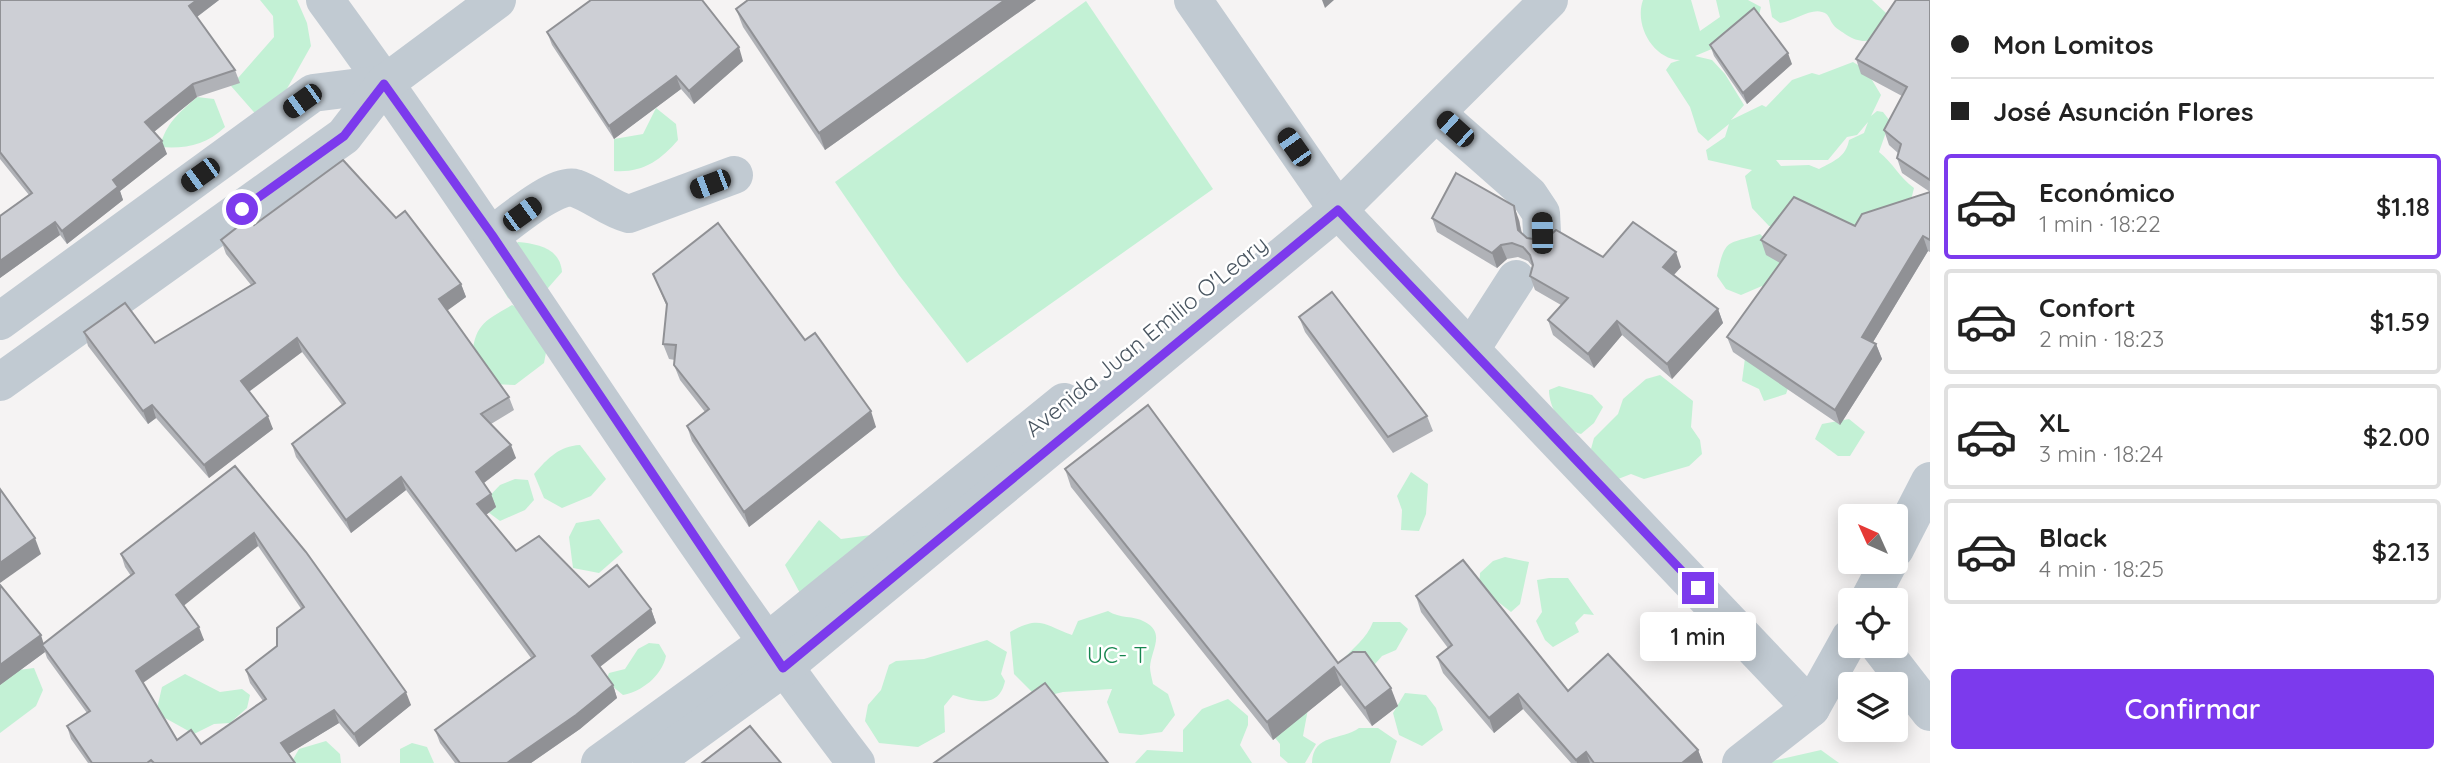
<!DOCTYPE html>
<html lang="es">
<meta charset="utf-8">
<style>
:root{--surface:#fff;--page:#f2f2f2;--text:#222;--muted:#767676;--line:#e0e0e0;--accent:#7c3aed}
body{margin:0;font-family:Quicksand,sans-serif;background:var(--page);color:var(--text);height:100vh;display:flex;flex-direction:column;font-size:26px;white-space:nowrap}
*{box-sizing:border-box;margin:0}
p{font-size:23px;color:var(--muted)}
.icon{flex:none;width:38px;height:38px;fill:none;stroke:currentColor;stroke-width:2;stroke-linecap:round;stroke-linejoin:round}
.map{position:relative;flex:1;overflow:hidden}
.side{display:flex;flex-direction:column;background:var(--surface);width:525px}
.side>*{flex:none}
.banner{display:grid;align-content:center;height:154px;padding:0 21px;background:var(--surface)}
.needle{width:46px;rotate:315deg}
.fabs{position:absolute;left:1838px;top:504px;display:grid;gap:14px}
.fabs a{display:grid;place-items:center;width:70px;height:70px;border-radius:7px;background:var(--surface);box-shadow:0 4px 18px #0003;font-size:35px}
.end{position:absolute;width:32px;height:32px;margin:-16px;border:9px solid #7c3aed;background:#fff;box-shadow:0 0 0 4px #fff}
.from{border-radius:50%}
.bubble{position:absolute;height:49px;border-radius:7px;background:var(--surface);box-shadow:0 4px 18px #0003;font-size:23px;font-weight:600;line-height:49px;text-align:center}
.car{position:absolute;width:21px;height:42px;margin:-21px -10px;border-radius:9px;box-shadow:0 0 5px 2px #0007;background:linear-gradient(#222 24%,#8ab4d8 0 40%,#222 0 76%,#8ab4d8 0 86%,#222 0)}
.banner b{display:flex;align-items:center;gap:24px;height:66px;font-size:26px}
.banner b+b{border-top:2px solid var(--line)}
.banner i{width:18px;height:18px;background:var(--text)}
ul{padding:0;list-style:none}
li{display:flex;align-items:center;gap:21px;height:105px;margin:0 14px 10px;padding:0 7px;border:4px solid var(--line);border-radius:7px}
li div{flex:1}
li b{display:block;font-size:26px}
li em{font-style:normal;font-weight:600}
li.selected{border-color:var(--accent)}
li>.icon{width:63px;height:63px;stroke-width:1.5}
.cta{display:flex;gap:14px;margin-top:auto;padding:14px 21px}
.cta a{flex:1;height:80px;border-radius:7px;background:var(--accent);color:#fff;font-size:28px;font-weight:600;line-height:80px;text-align:center}
main{display:flex;flex:1;min-height:0}
.map>svg:first-child{display:block}
</style>
<main>
<div class="map">
<svg width="1930" height="763" viewBox="0 0 1930 763">
<rect width="100%" height="100%" fill="#f5f3f3"/>
<!-- green -->
<g fill="#c3f1d5" fill-rule="evenodd">
<polygon points="260,0 297,0 307,23 311,46 266,126 231,86 274,37 273,16"/>
<path d="M1643,0H1691L1700,31L1720,17L1716,0H1748L1761,7L1758,19L1719,46L1695,56L1712,60L1725,74L1744,105L1731,120L1762,105L1766,107L1792,80L1812,73L1819,75L1853,62L1866,70L1881,95L1871,116L1877,111L1883,112L1890,121L1879,152C1893,163 1899,177 1914,188L1909,208L1845,232L1769,226L1752,208L1745,176L1752,170L1708,160L1706,150L1725,137L1729,124L1708,141L1698,132L1690,107L1666,70L1671,63L1680,60C1653,59 1634,25 1643,0ZM1868,122L1864,133L1849,140C1846,157 1834,161 1819,169L1809,165L1781,166L1776,160H1828L1847,137L1857,135Z"/>
<path d="M1769,0H1872L1899,25C1878,37 1868,49 1845,34C1841,31 1835,28 1832,23C1829,18 1829,14 1822,12C1811,8 1794,21 1780,23L1772,17Z"/>
<polygon points="1086,1 1213,189 967,363 899,275 835,182"/>
<path d="M197,97L214,99L225,127C206,145 186,149 160,147C166,123 179,113 197,97Z"/>
<path d="M656,108L676,124L678,140C660,161 642,173 614,171V139L643,134Z"/>
<path d="M1760,234L1787,260L1762,290V286L1741,295L1726,289L1717,276C1725,237 1727,245 1760,234Z"/>
<path d="M518,242C538,244 560,248 562,272L548,288L517,304L508,298L495,276L498,259Z"/>
<path d="M512,305L531,314L548,342L544,363L515,385L490,384L472,359C474,325 484,321 512,305Z"/>
<polygon points="1745,358 1793,374 1786,394 1764,401 1759,389 1742,381"/>
<polygon points="1660,375 1693,401 1691,427 1700,440 1702,454 1689,466 1644,479 1631,474 1613,481 1591,449 1594,438 1618,414 1623,399 1646,379"/>
<path d="M1559,386L1592,395L1603,407L1594,423L1581,434C1562,429 1549,408 1549,390Z"/>
<polygon points="1849,419 1865,432 1850,456 1838,456 1815,439 1822,424"/>
<path d="M580,445L606,479L591,496L562,508L544,498L534,474C548,458 559,446 580,445Z"/>
<polygon points="1411,472 1428,484 1426,514 1419,531 1401,530 1402,510 1397,496"/>
<polygon points="515,479 528,480 534,500 525,510 500,521 480,506 500,485"/>
<polygon points="599,519 623,552 599,573 573,568 569,537 576,523"/>
<polygon points="819,520 841,539 871,535 809,610 785,565"/>
<polygon points="1505,557 1529,562 1520,604 1511,612 1479,587 1480,573 1493,561"/>
<polygon points="1549,578 1568,578 1594,615 1584,614 1575,623 1579,632 1553,647 1545,640 1536,621 1542,612 1537,580"/>
<path d="M1108,611C1120,619 1133,615 1145,622C1166,633 1151,650 1150,667C1150,672 1152,679 1153,684L1168,694L1175,715L1162,732L1141,735L1119,733L1107,702L1112,689L1063,692L1038,698L1014,674L1010,632C1040,615 1044,625 1072,635L1078,621Z"/>
<path d="M1373,622H1400L1408,629L1396,650L1382,656L1368,672L1342,661C1353,647 1366,640 1373,622Z"/>
<path d="M987,640L1007,652L1001,674L1005,681C999,710 973,701 953,695L944,706L945,732L918,747L879,743L865,721L868,705L881,690L889,665L896,661L924,659Z"/>
<path d="M649,643L659,644L666,656C662,676 641,692 623,695L606,681L609,673L625,669L638,649Z"/>
<polygon points="34,668 43,690 36,706 0,733 0,678 11,671"/>
<polygon points="185,674 220,692 242,689 250,695 247,708 230,723 214,724 194,734 156,713 162,687"/>
<polygon points="1405,693 1426,695 1436,708 1443,730 1422,746 1399,735 1393,713"/>
<polygon points="1228,699 1248,716 1248,725 1240,745 1252,763 1135,763 1147,750 1183,752 1183,730 1202,709"/>
<polygon points="1308,709 1303,736 1316,744 1305,763 1288,763 1280,756 1280,744 1268,729"/>
<path d="M1359,728H1378L1397,741L1390,763H1312C1313,733 1341,741 1359,728Z"/>
<polygon points="326,741 340,754 341,763 291,763 299,749"/>
<polygon points="412,743 427,747 434,763 400,763 400,749"/>
<polygon points="1821,750 1839,763 1764,763"/>
</g>
<g fill="none" stroke-linecap="round" stroke-linejoin="round">
<!-- minor -->
<g stroke="#c1cad2" stroke-width="38">
<path d="M325,0C508,250 668,517 856,763"/>
<polyline points="1193,0 1338,210 1811,708"/>
<polyline points="1436,113 1529,195 1541,213 1542,233"/>
<path d="M492,235C509,223 556,182 575,188C595,195 609,209 629,214L734,175"/>
<polyline points="0,321 313,93 384,84"/>
<polyline points="1471,349 1516,279"/>
<polyline points="0,382 344,136 384,84 497,0"/>
<polyline points="1895,549 1930,481"/>
<polyline points="1869,600 1889,562"/>
<polyline points="1879,646 1930,712"/>
<polyline points="600,763 766,643 1064,402"/>
<polyline points="652,763 783,668 1338,210 1549,0"/>
<polyline points="1741,763 1811,708 1850,638"/>
</g>
</g>
<!-- wall -->
<g fill="#b0b2b7" fill-rule="evenodd">
<polygon points="0,0 219,0 197,17 235,70 240,83 197,97 154,132 167,154 120,191 123,200 67,244 60,235 0,278 0,216 29,195 0,159"/>
<polygon points="748,0 1036,0 825,150 743,27 736,9"/>
<polygon points="1930,0 1930,192 1902,173 1897,158 1898,153 1889,145 1884,130 1902,96 1861,74 1856,59"/>
<polygon points="547,32 743,61 694,104 681,89 614,139 552,45"/>
<polygon points="1710,45 1792,64 1747,104 1714,56"/>
<polygon points="1930,192 1930,252 1928,251 1873,342 1876,344 1882,359 1840,425 1733,352 1727,337 1780,263 1766,255 1761,240 1855,226"/>
<polygon points="396,218 461,284 466,297 447,310 509,397 514,410 491,424 516,458 484,483 491,494 496,507 486,515 516,551 589,587 651,609 656,623 600,667 613,685 617,698 580,729 531,763 455,763 440,743 435,730 531,658 406,490 351,533 296,457 292,444 342,405 302,352 249,391 273,429 209,478 156,418 148,424 88,346 84,332 155,343 251,285 226,254 221,240 254,225"/>
<polygon points="1432,218 1519,220 1522,233 1527,238 1603,257 1681,267 1674,275 1718,309 1723,323 1672,379 1622,335 1594,368 1553,335 1548,320 1561,305 1535,290 1530,276 1532,266 1528,261 1518,257 1507,259 1497,268 1437,232"/>
<polygon points="653,274 805,340 876,427 749,527 692,441 687,426 705,412 680,380 674,365 675,360 669,359 663,344 667,307"/>
<polygon points="1299,317 1427,416 1433,431 1393,453 1305,332"/>
<path d="M235,466L411,705L359,747L339,723L288,754L295,763H88L71,739L67,726L87,713L47,658L45,652L0,685V585L44,644L131,576L125,567L121,554ZM258,546L302,610L277,646L246,670L250,683L263,701L201,744L177,740L143,683L204,640L183,605Z"/>
<polygon points="1065,469 1338,663 1398,706 1372,726 1341,685 1273,740 1071,487"/>
<polygon points="1416,596 1568,691 1698,750 1703,763 1571,763 1523,709 1494,733 1443,673 1437,657 1448,648 1421,612"/>
</g>
<!-- shaded-wall -->
<g fill="#909195">
<polygon points="197,0 219,0 194,19 189,6"/>
<polygon points="1005,0 1036,0 825,150 819,133"/>
<polygon points="1322,0 1334,0 1325,8"/>
<polygon points="739,47 743,61 694,104 689,91"/>
<polygon points="1788,53 1792,64 1747,104 1743,93"/>
<polygon points="676,76 681,89 614,139 609,126"/>
<polygon points="193,84 197,97 150,135 145,122"/>
<polygon points="162,141 167,154 120,191 123,200 67,244 62,231 113,180"/>
<polygon points="1514,206 1519,220 1523,244 1518,230"/>
<polygon points="55,222 60,235 0,278 0,261"/>
<polygon points="1923,236 1928,251 1867,352 1862,337"/>
<polygon points="1501,245 1507,259 1497,268 1492,253"/>
<polygon points="1676,252 1681,267 1668,281 1663,267"/>
<polygon points="461,284 466,297 444,313 439,299"/>
<polygon points="1718,309 1723,323 1672,379 1667,364"/>
<polygon points="1617,321 1622,335 1594,368 1588,354"/>
<polygon points="297,338 302,352 246,394 241,381"/>
<polygon points="1876,344 1882,359 1840,425 1835,410"/>
<polygon points="152,405 156,418 148,424 143,411"/>
<polygon points="871,411 876,427 749,527 744,512"/>
<polygon points="268,416 273,429 209,478 204,465"/>
<polygon points="511,445 516,458 481,485 476,472"/>
<polygon points="401,477 406,490 351,533 346,520"/>
<polygon points="491,494 496,507 482,518 477,504"/>
<polygon points="254,533 258,546 181,608 176,595"/>
<polygon points="35,538 41,554 0,583 0,563"/>
<polygon points="651,609 656,623 597,669 592,656"/>
<polygon points="199,627 204,640 141,684 136,671"/>
<polygon points="41,635 46,651 42,645 45,652 0,685 0,665"/>
<polygon points="1334,667 1341,685 1273,740 1267,722"/>
<polygon points="613,685 617,698 580,729 531,763 507,763"/>
<polygon points="1391,688 1398,706 1372,726 1365,708"/>
<polygon points="406,692 411,705 359,747 354,734"/>
<polygon points="1518,694 1523,709 1494,733 1489,718"/>
<polygon points="334,710 339,723 285,756 281,743"/>
<polygon points="1698,750 1703,763 1682,763"/>
<polygon points="1586,752 1590,763 1577,763 1576,760"/>
</g>
<!-- building -->
<g fill="#cdcfd5" stroke="#909195" stroke-width="2" fill-rule="evenodd">
<polygon points="0,0 197,0 189,6 235,70 193,84 145,122 162,141 113,180 118,187 62,231 55,222 0,261 0,216 32,193 0,152"/>
<polygon points="591,0 702,0 739,47 689,91 676,76 609,126 547,32"/>
<polygon points="748,0 1005,0 819,133 736,9"/>
<polygon points="1896,0 1930,0 1930,180 1897,158 1901,144 1884,130 1907,87 1856,59"/>
<polygon points="1754,8 1788,53 1743,93 1710,45"/>
<polygon points="343,160 396,218 405,211 461,284 439,299 509,397 481,414 511,445 476,472 491,494 477,504 516,551 539,536 589,587 617,565 651,609 592,656 613,685 576,715 507,763 460,763 435,730 535,656 401,477 346,520 292,444 345,403 297,338 241,381 268,416 204,465 152,405 143,411 84,332 125,303 155,343 255,283 221,240 249,218 254,225"/>
<polygon points="1456,173 1514,206 1518,230 1527,238 1539,240 1548,237 1556,230 1603,257 1633,222 1676,252 1663,267 1718,309 1667,364 1617,321 1588,354 1548,320 1568,298 1530,276 1533,265 1530,255 1523,247 1512,243 1501,245 1492,253 1432,218"/>
<polygon points="1930,192 1930,240 1923,236 1862,337 1876,344 1835,410 1727,337 1786,255 1761,240 1794,197 1855,226 1862,214"/>
<polygon points="718,223 805,340 815,333 871,411 744,512 687,426 709,409 674,365 676,345 663,344 667,304 653,274"/>
<polygon points="1332,292 1427,416 1388,437 1299,317"/>
<polygon points="1148,405 1338,663 1353,652 1365,652 1391,688 1365,708 1334,667 1267,722 1065,469"/>
<path d="M235,466L306,552L406,692L354,734L334,710L281,743L295,763H154L151,760L147,763H92L67,726L90,711L42,645L134,573L121,554ZM254,533L304,607L277,628V646L246,670L266,699L201,744L191,730L177,740L136,671L199,627L176,595Z"/>
<polygon points="0,489 35,538 0,563"/>
<polygon points="1463,560 1568,691 1608,654 1698,750 1682,763 1594,763 1586,752 1576,760 1518,694 1489,718 1437,657 1452,645 1416,596"/>
<polygon points="0,585 41,635 0,665"/>
<polygon points="1045,683 1108,763 934,763"/>
<polygon points="750,726 781,763 702,763"/>
</g>
<g fill="none" stroke-linecap="round" stroke-linejoin="round">
<!-- route -->
<polyline stroke="#7c3aed" stroke-width="9" points="242,209 344,136 384,84 492,235 783,668 1338,210 1698,588"/>
</g>
<g text-anchor="middle" dominant-baseline="central" stroke-width="5" stroke-linejoin="round" paint-order="stroke">
<!-- street labels -->
<g font-size="23" fill="#4a5661" stroke="#fff">
<text transform="translate(1146 336) rotate(-39)">Avenida Juan Emilio O'Leary</text>
</g>
<!-- park labels -->
<g font-size="23" fill="#17864f" stroke="#fff">
<text x="1117" y="654">UC- T</text>
</g>
</g>
</svg>
<div class="fabs">
<a><svg class="needle" viewBox="-14 -14 28 28"><path d="M0-13l5 13h-10z" fill="#e53935"/><path d="M0 13l5-13h-10z" fill="#767676"/></svg></a>
<a><svg class="icon" aria-label="locate" viewBox="0 0 24 24"><circle cx="12" cy="12" r="6"/><path d="M12 2v4M12 18v4M2 12h4M18 12h4"/></svg></a>
<a><svg class="icon" aria-label="layers" viewBox="0 0 24 24"><path d="M12 4l9 5-9 5-9-5zM3 14l9 5 9-5"/></svg></a>
</div>
<i class="end from" style="left:242px;top:209px"></i>
<i class="end" style="left:1698px;top:588px"></i>
<div class="bubble" style="left:1640px;top:612px;width:116px">1 min</div>
<i class="car" style="left:302px;top:101px;rotate:234deg"></i>
<i class="car" style="left:1455px;top:129px;rotate:312deg"></i>
<i class="car" style="left:1294px;top:147px;rotate:325deg"></i>
<i class="car" style="left:200px;top:175px;rotate:234deg"></i>
<i class="car" style="left:710px;top:184px;rotate:249deg"></i>
<i class="car" style="left:522px;top:214px;rotate:54deg"></i>
<i class="car" style="left:1542px;top:233px;rotate:359deg"></i>
</div>
<section class="side">
<div class="banner">
<b><i class="from"></i>Mon Lomitos</b>
<b><i></i>José Asunción Flores</b>
</div>
<ul>
<li class="selected"><svg class="icon" aria-label="car" viewBox="0 0 24 24"><path d="M5 17H2v-5l4-1 3-4h7l3 4 3 1v5h-3M9 17h6M6 11h13"/><circle cx="7" cy="17" r="2"/><circle cx="17" cy="17" r="2"/></svg><div><b>Económico</b><p>1 min · 18:22</p></div><em>$1.18</em></li>
<li><svg class="icon" aria-label="car" viewBox="0 0 24 24"><path d="M5 17H2v-5l4-1 3-4h7l3 4 3 1v5h-3M9 17h6M6 11h13"/><circle cx="7" cy="17" r="2"/><circle cx="17" cy="17" r="2"/></svg><div><b>Confort</b><p>2 min · 18:23</p></div><em>$1.59</em></li>
<li><svg class="icon" aria-label="car" viewBox="0 0 24 24"><path d="M5 17H2v-5l4-1 3-4h7l3 4 3 1v5h-3M9 17h6M6 11h13"/><circle cx="7" cy="17" r="2"/><circle cx="17" cy="17" r="2"/></svg><div><b>XL</b><p>3 min · 18:24</p></div><em>$2.00</em></li>
<li><svg class="icon" aria-label="car" viewBox="0 0 24 24"><path d="M5 17H2v-5l4-1 3-4h7l3 4 3 1v5h-3M9 17h6M6 11h13"/><circle cx="7" cy="17" r="2"/><circle cx="17" cy="17" r="2"/></svg><div><b>Black</b><p>4 min · 18:25</p></div><em>$2.13</em></li>
</ul>
<div class="cta"><a>Confirmar</a></div>
</section>
</main>
